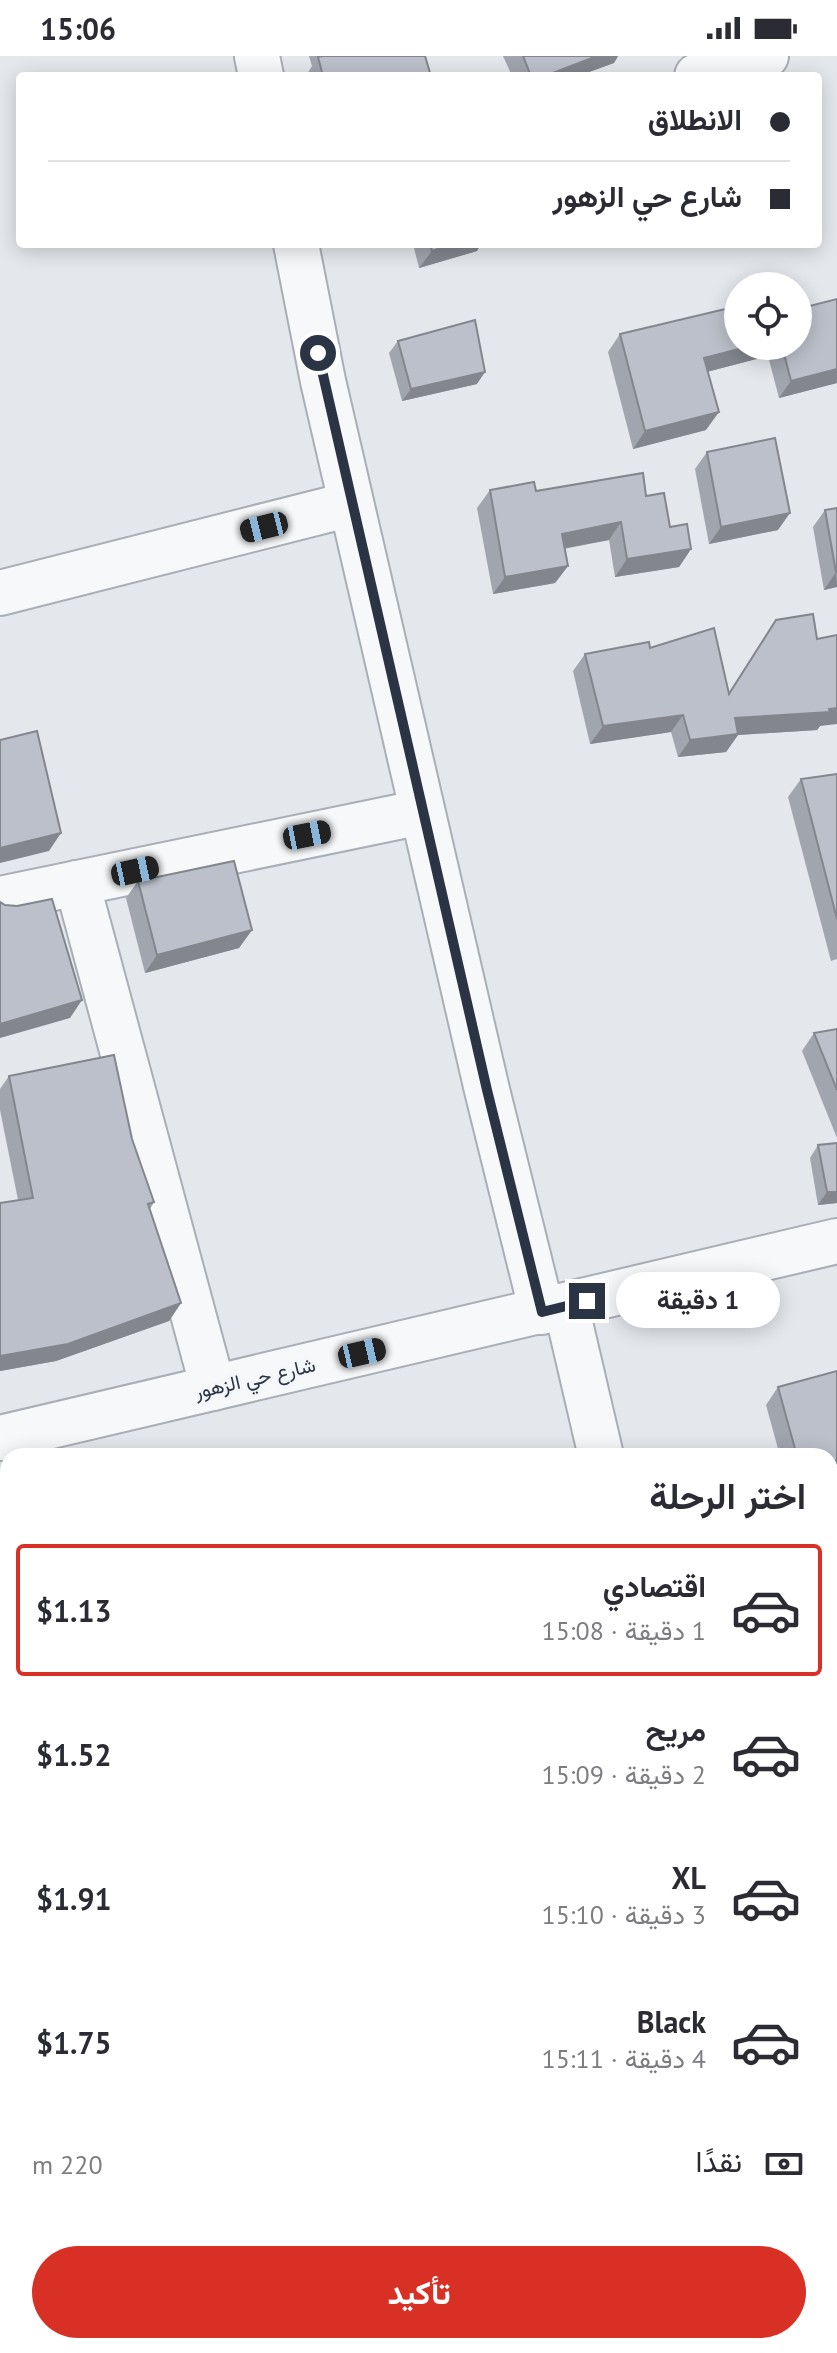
<!DOCTYPE html>
<html lang="ar">
<meta charset="utf-8">
<style>
:root{--surface:#fff;--page:#f7f7f7;--text:#2b2b33;--muted:#7c7c81;--line:#e1e1e2;--accent:#d93025}
body{margin:0;font-family:"PT Sans",Vazirmatn,sans-serif;background:var(--page);color:var(--text);direction:rtl;height:100vh;display:flex;flex-direction:column;font-size:30px;white-space:nowrap}
*{box-sizing:border-box;margin:0}
p{font-size:26px;color:var(--muted)}
.icon{flex:none;width:44px;height:44px;fill:none;stroke:currentColor;stroke-width:2;stroke-linecap:round;stroke-linejoin:round}
.map{position:relative;flex:1;overflow:hidden;direction:ltr}
.drawer{position:absolute;left:0px;top:1392px;width:838px;height:906px;display:flex;flex-direction:column;background:var(--surface);border-radius:24px 24px 0 0;box-shadow:0 4px 20px #0003;direction:rtl}
.drawer>*{flex:none}
.banner{position:absolute;left:16px;top:16px;width:806px;height:176px;border-radius:8px;box-shadow:0 4px 20px #0003;direction:rtl;display:grid;align-content:center;height:176px;padding:0 32px;background:var(--surface)}
.controls{position:absolute;left:724px;top:216px;display:grid;gap:16px}
.controls a{display:grid;place-items:center;width:88px;height:88px;border-radius:50%;background:var(--surface);box-shadow:0 4px 20px #0003;font-size:40px}
.end{position:absolute;width:36px;height:36px;margin:-18px;border:10px solid #2b3445;background:#fff;box-shadow:0 0 0 4px #fff}
.from{border-radius:50%}
.bubble{position:absolute;height:56px;border-radius:28px;background:var(--surface);box-shadow:0 4px 20px #0003;font-size:26px;font-weight:700;line-height:56px;text-align:center;direction:rtl}
.car{position:absolute;width:24px;height:48px;margin:-24px -12px;border-radius:10px;box-shadow:0 0 6px 2px #0007;background:linear-gradient(#222 24%,#8ab4d8 0 40%,#222 0 76%,#8ab4d8 0 86%,#222 0)}
.banner b{display:flex;align-items:center;gap:28px;height:76px;font-size:30px}
.banner b+b{border-top:2px solid var(--line)}
.banner i{width:20px;height:20px;background:var(--text)}
ul{padding:0;list-style:none}
li{display:flex;align-items:center;gap:24px;height:132px;margin:0 16px 12px;padding:0 16px;border:4px solid transparent;border-radius:8px}
li div{flex:1}
li b{display:block;font-size:30px}
li em{font-style:normal;font-weight:700}
li.on{border-color:var(--accent)}
li>.icon{width:72px;height:72px;stroke-width:1.5}
h2{padding:0 32px;font-size:36px;line-height:96px}
.pay{display:flex;align-items:center;gap:20px;height:88px;padding:0 32px;font-size:30px}
.pay p{margin-inline-start:auto}
.cta{display:flex;gap:16px;margin-top:auto;padding:16px 32px}
.cta a{flex:1;height:92px;border-radius:48px;background:var(--accent);color:#fff;font-size:32px;font-weight:700;line-height:92px;text-align:center}
.status{display:flex;justify-content:space-between;align-items:center;height:56px;padding:0 40px;background:var(--surface);direction:ltr}
.status svg{height:22px;fill:currentColor}
.map>svg:first-child{display:block}
</style>
<div class="status"><b>15:06</b><svg viewBox="0 0 49 12"><path d="M0 12V9h3v3zM5 12V6h3v6zM10 12V3h3v9zM15 12V0h3v12zM26 1h20v11H26zM47 4h2v5h-2z"/></svg></div>
<div class="map">
<svg width="837" height="2297" viewBox="0 0 837 2297">
<rect width="100%" height="100%" fill="#e4e7ec"/>
<g fill="none" stroke-linecap="round" stroke-linejoin="round">
<!-- minor casing -->
<g stroke="#a9aeb7" stroke-width="48">
<g id="minor">
<polyline points="257,0 261,20"/>
<polyline points="697,20 766,0"/>
<polyline points="296,188 323,325 487,1034 542,1256"/>
<polyline points="0,537 351,448"/>
<polyline points="77,827 213,1332"/>
<polyline points="0,843 422,756"/>
<polyline points="566,1250 601,1400"/>
<polyline points="0,1382 837,1185"/>
<polyline points="814,2290 816,2297"/>
<polyline points="642,2297 648,2290"/>
</g>
</g>
<!-- minor -->
<use href="#minor" stroke="#f7f8fa" stroke-width="44"/>
</g>
<!-- wall -->
<g fill="#a1a5ae">
<polygon points="309,0 425,0 431,20 306,20 312,10"/>
<polygon points="503,0 618,0 614,7 578,20 512,20"/>
<polygon points="413,188 481,188 477,195 419,212"/>
<polygon points="837,243 837,327 779,342 768,300 707,316 706,374 633,393 608,296 620,278 738,290 798,290"/>
<polygon points="398,285 477,328 402,345 389,297"/>
<polygon points="707,396 778,474 709,488 695,413"/>
<polygon points="490,434 646,440 670,471 691,493 679,511 615,521 609,484 564,493 568,510 555,527 493,538 477,452"/>
<polygon points="837,452 837,531 824,534 813,471 825,454"/>
<polygon points="776,564 820,670 817,674 738,679 726,696 678,701 671,676 590,688 573,615 585,598 650,592 729,636"/>
<polygon points="837,718 837,903 831,905 788,741 801,723"/>
<polygon points="138,825 252,874 239,892 145,917 126,842"/>
<polygon points="837,973 837,1082 802,995 814,977"/>
<polygon points="9,1020 132,1083 154,1146 150,1153 181,1247 169,1265 56,1305 0,1315 0,1147 18,1144 0,1054 0,1033"/>
<polygon points="818,1089 837,1147 818,1149 810,1102"/>
<polygon points="837,1315 837,1418 830,1420 830,1400 780,1400 766,1349 778,1331"/>
<polygon points="8,2124 8,2239 1,2241 0,2126"/>
</g>
<!-- shaded-wall -->
<g fill="#83868d">
<polygon points="597,0 618,0 614,7 578,20 545,20"/>
<polygon points="453,188 481,188 477,195 419,212 432,195"/>
<polygon points="751,290 775,290 768,300 691,320 704,302"/>
<polygon points="837,313 837,327 779,342 791,325"/>
<polygon points="485,316 477,328 402,345 411,333"/>
<polygon points="719,356 706,374 633,393 645,375"/>
<polygon points="790,457 778,474 709,488 721,471"/>
<polygon points="621,466 609,484 549,495 562,478"/>
<polygon points="691,493 679,511 615,521 627,503"/>
<polygon points="568,510 555,527 493,538 505,521"/>
<polygon points="836,516 837,531 824,534"/>
<polygon points="837,652 837,668 820,670 817,674 738,679 726,696 678,701 690,684 735,662"/>
<polygon points="683,659 671,676 590,688 603,670"/>
<polygon points="61,777 49,795 0,807 0,792"/>
<polygon points="252,874 239,892 145,917 157,899"/>
<polygon points="82,944 70,962 0,982 0,968"/>
<polygon points="827,1136 837,1136 837,1147 818,1149"/>
<polygon points="181,1247 169,1265 56,1305 0,1315 0,1300"/>
<polygon points="837,1404 837,1418 830,1420 830,1406"/>
<polygon points="8,2231 8,2239 1,2241"/>
</g>
<!-- building -->
<g fill="#bbc0ca" stroke="#83868d" stroke-width="2">
<polygon points="322,0 425,0 431,20 323,20 318,1"/>
<polygon points="523,0 597,0 545,20 531,20"/>
<polygon points="430,188 453,188 432,195"/>
<polygon points="837,243 837,313 791,325 782,290 798,290 798,253"/>
<polygon points="738,250 738,290 751,290 704,302 719,356 645,375 620,278"/>
<polygon points="475,264 485,316 411,333 398,285"/>
<polygon points="775,382 790,457 721,471 707,396"/>
<polygon points="643,417 646,440 664,437 670,471 687,468 691,493 627,503 621,466 562,478 568,510 505,521 490,434 534,426 536,435"/>
<polygon points="837,452 837,516 836,516 825,454"/>
<polygon points="813,558 817,583 837,579 837,652 829,653 830,656 735,662 738,678 690,684 683,659 603,670 585,598 649,586 650,592 714,572 729,638 776,564"/>
<polygon points="37,675 61,777 0,792 0,684"/>
<polygon points="837,718 837,863 801,723"/>
<polygon points="234,805 252,874 157,899 138,825"/>
<polygon points="52,843 82,944 0,968 0,846 5,849 17,850"/>
<polygon points="837,973 837,1034 814,977"/>
<polygon points="114,999 132,1083 154,1146 148,1148 181,1247 68,1288 0,1300 0,1147 33,1142 9,1020"/>
<polygon points="837,1087 837,1136 827,1136 818,1089"/>
<polygon points="837,1315 837,1404 830,1406 830,1400 797,1400 778,1331"/>
<polygon points="8,2124 8,2206 0,2178 0,2126"/>
</g>
<g fill="none" stroke-linecap="round" stroke-linejoin="round">
<!-- route -->
<polyline stroke="#2b3445" stroke-width="10" points="318,297 487,1034 542,1256 587,1245"/>
</g>
<g text-anchor="middle" dominant-baseline="central" stroke-width="7" stroke-linejoin="round" paint-order="stroke">
<!-- street labels -->
<g font-size="20" fill="#2b3445" stroke="#f4f6f9">
<text transform="translate(255 1322) rotate(-13)">شارع حي الزهور</text>
</g>
</g>
</svg>
<div class="controls">
<a><svg class="icon" aria-label="locate" viewBox="0 0 24 24"><circle cx="12" cy="12" r="6"/><path d="M12 2v4M12 18v4M2 12h4M18 12h4"/></svg></a>
</div>
<i class="end from" style="left:318px;top:297px"></i>
<i class="end" style="left:587px;top:1245px"></i>
<div class="bubble" style="left:616px;top:1216px;width:164px">1 دقيقة</div>
<i class="car" style="left:264px;top:471px;rotate:256deg"></i>
<i class="car" style="left:307px;top:779px;rotate:79deg"></i>
<i class="car" style="left:135px;top:815px;rotate:78deg"></i>
<i class="car" style="left:362px;top:1297px;rotate:77deg"></i>
<div class="banner">
<b><i class="from"></i>الانطلاق</b>
<b><i></i>شارع حي الزهور</b>
</div>
<section class="drawer">
<h2>اختر الرحلة</h2>
<ul>
<li class="on"><svg class="icon" aria-label="car" viewBox="0 0 24 24"><path d="M5 17H2v-5l4-1 3-4h7l3 4 3 1v5h-3M9 17h6M6 11h13"/><circle cx="7" cy="17" r="2"/><circle cx="17" cy="17" r="2"/></svg><div><b>اقتصادي</b><p>1 دقيقة · 15:08</p></div><em>$1.13</em></li>
<li><svg class="icon" aria-label="car" viewBox="0 0 24 24"><path d="M5 17H2v-5l4-1 3-4h7l3 4 3 1v5h-3M9 17h6M6 11h13"/><circle cx="7" cy="17" r="2"/><circle cx="17" cy="17" r="2"/></svg><div><b>مريح</b><p>2 دقيقة · 15:09</p></div><em>$1.52</em></li>
<li><svg class="icon" aria-label="car" viewBox="0 0 24 24"><path d="M5 17H2v-5l4-1 3-4h7l3 4 3 1v5h-3M9 17h6M6 11h13"/><circle cx="7" cy="17" r="2"/><circle cx="17" cy="17" r="2"/></svg><div><b>XL</b><p>3 دقيقة · 15:10</p></div><em>$1.91</em></li>
<li><svg class="icon" aria-label="car" viewBox="0 0 24 24"><path d="M5 17H2v-5l4-1 3-4h7l3 4 3 1v5h-3M9 17h6M6 11h13"/><circle cx="7" cy="17" r="2"/><circle cx="17" cy="17" r="2"/></svg><div><b>Black</b><p>4 دقيقة · 15:11</p></div><em>$1.75</em></li>
</ul>
<div class="pay"><svg class="icon" aria-label="cash" viewBox="0 0 24 24"><path d="M3 7h18v10H3z"/><circle cx="12" cy="12" r="2"/></svg>نقدًا<p>220 m</p></div>
<div class="cta"><a>تأكيد</a></div>
</section>
</div>
